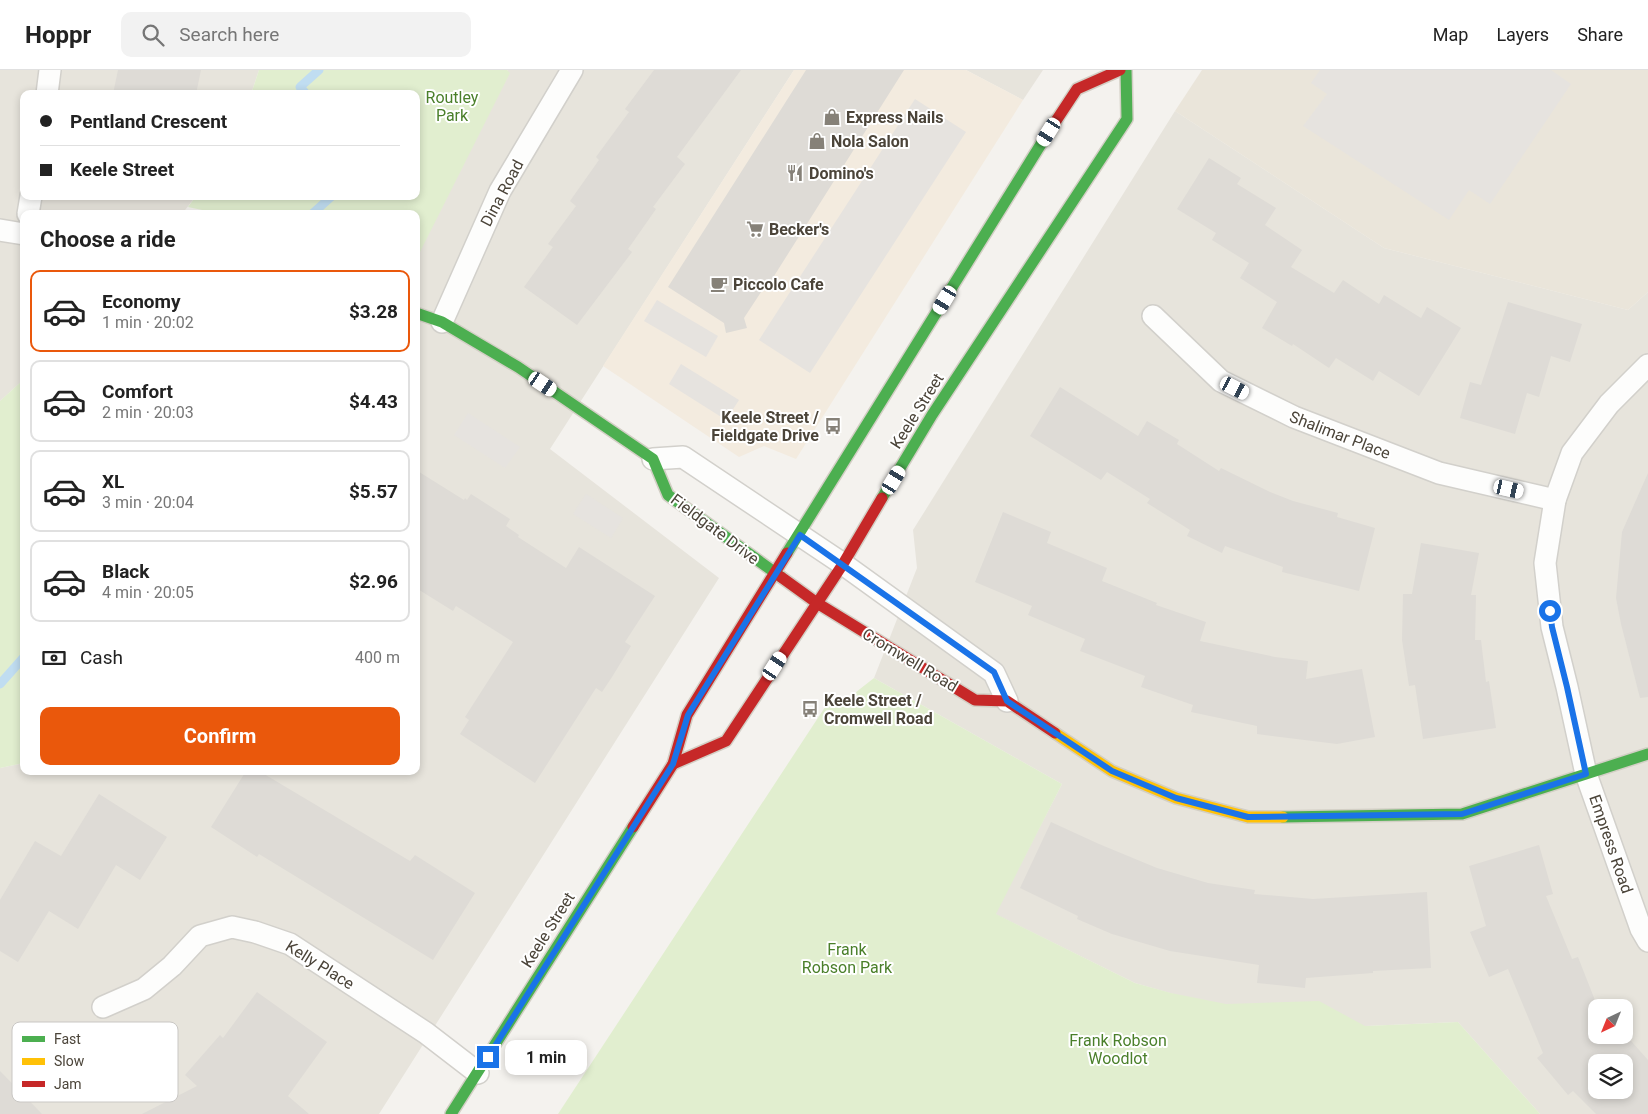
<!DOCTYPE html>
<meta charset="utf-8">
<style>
:root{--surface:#fff;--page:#f2f2f2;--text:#222;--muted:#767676;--line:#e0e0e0;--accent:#ea580c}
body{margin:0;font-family:Roboto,sans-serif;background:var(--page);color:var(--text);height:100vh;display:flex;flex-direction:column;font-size:19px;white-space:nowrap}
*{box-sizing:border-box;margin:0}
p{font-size:16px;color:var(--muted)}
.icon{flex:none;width:28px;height:28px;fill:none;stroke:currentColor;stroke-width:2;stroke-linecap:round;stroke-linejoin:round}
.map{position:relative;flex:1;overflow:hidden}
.side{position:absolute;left:20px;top:140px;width:400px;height:565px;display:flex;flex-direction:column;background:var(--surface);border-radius:10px;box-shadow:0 2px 8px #0003}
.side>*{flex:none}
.banner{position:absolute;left:20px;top:20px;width:400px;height:110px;border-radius:10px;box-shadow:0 2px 8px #0003;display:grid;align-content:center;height:110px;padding:0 20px;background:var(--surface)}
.needle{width:32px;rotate:223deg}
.tools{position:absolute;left:1588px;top:929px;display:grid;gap:10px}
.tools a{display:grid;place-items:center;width:45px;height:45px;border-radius:10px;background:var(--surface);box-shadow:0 2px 8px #0003;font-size:25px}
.end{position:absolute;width:22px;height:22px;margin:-11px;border:6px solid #1a73e8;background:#fff;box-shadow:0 0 0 2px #fff}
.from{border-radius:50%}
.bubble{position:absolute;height:35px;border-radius:10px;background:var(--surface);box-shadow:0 2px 8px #0003;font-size:16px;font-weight:700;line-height:35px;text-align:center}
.car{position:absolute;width:15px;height:30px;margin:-15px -8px;border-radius:6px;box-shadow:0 0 4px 1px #0007;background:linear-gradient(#fff 24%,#345 0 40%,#fff 0 76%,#345 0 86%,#fff 0)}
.banner b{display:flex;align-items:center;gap:18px;height:48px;font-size:19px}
.banner b+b{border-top:1px solid var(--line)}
.banner i{width:12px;height:12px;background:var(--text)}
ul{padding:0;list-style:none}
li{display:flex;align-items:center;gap:15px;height:82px;margin:0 10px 8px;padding:0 10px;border:2px solid var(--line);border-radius:10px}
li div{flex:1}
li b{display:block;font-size:19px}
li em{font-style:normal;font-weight:700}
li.selected{border-color:var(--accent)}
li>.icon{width:45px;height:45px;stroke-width:1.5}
h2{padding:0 20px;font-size:22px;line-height:60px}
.pay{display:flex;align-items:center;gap:12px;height:55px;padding:0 20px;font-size:19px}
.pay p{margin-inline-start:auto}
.action{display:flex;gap:10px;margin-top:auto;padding:10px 20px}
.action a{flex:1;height:58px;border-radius:10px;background:var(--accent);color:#fff;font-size:20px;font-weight:700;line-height:58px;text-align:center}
header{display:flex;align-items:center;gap:30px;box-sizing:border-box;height:70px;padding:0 25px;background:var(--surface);border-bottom:1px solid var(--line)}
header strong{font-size:24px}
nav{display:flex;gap:28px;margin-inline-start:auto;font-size:18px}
.search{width:350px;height:45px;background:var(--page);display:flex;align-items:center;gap:12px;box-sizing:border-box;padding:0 18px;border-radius:10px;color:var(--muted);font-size:19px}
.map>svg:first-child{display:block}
</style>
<header>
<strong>Hoppr</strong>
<div class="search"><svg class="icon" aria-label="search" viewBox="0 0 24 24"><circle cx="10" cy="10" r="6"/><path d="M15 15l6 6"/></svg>Search here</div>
<nav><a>Map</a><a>Layers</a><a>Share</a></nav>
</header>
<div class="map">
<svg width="1648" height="1044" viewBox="0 0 1648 1044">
<rect width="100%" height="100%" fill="#f4f2ee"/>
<!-- residential -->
<g fill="#e7e4dc" fill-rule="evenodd">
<polygon points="0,0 259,0 251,24 24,24 24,126 196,126 182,144 24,144 24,309 0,331"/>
<polygon points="507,0 794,0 550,379 719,508 379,1044 0,1044 0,698 24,693 24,701 416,701 416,186 509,3"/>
<polygon points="966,0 1043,0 1023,30"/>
<path d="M1175,41L1384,178L1628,240L1648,222V1044H1540L1458,952L1296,959L1135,913L995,844L1062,714L874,608L917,498L913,460ZM1596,938H1624V965H1596ZM1596,992H1624V1020H1596Z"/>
</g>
<!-- commercial -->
<polygon fill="#f3ebdf" points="794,0 966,0 1023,30 796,389 764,376 739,387 603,296"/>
<!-- education -->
<polygon fill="#eae5da" points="1202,0 1648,0 1648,222 1628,240 1384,178 1175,41"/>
<!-- green -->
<g fill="#e1eecf">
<polygon points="259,0 507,0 510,3 419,184 416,183 416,144 221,144 188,137 196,126 416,126 416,24 251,24"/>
<polygon points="24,309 24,693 0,698 0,331"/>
<polygon points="874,608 1062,714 996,844 1135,913 1171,923 1226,934 1319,931 1365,956 1458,952 1540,1044 558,1044 831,628 851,626"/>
</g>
<!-- parking -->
<g fill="#e6e3df">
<polygon points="1320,0 1551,0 1571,14 1490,134 1469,120 1449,150 1303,56 1327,24 1311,13"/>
<polygon points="915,29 966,62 810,303 759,270"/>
<polygon points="657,230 718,266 706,287 644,251"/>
<polygon points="681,294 739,330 726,350 669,314"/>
<polygon points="468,343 520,377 505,398 454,365"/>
<polygon points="586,424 623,448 611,468 573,444"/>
</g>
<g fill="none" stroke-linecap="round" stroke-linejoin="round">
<!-- stream -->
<g stroke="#c0ddf1" stroke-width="9">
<polyline points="306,24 300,17 319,0"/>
<polyline points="312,144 332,126"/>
<polyline points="0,614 24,587"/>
</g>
</g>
<!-- building -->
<g fill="#dedbd6" fill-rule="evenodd">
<polygon points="118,0 201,0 196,24 113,24"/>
<polygon points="654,0 741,0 677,87 685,94 653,137 656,139 628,179 632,182 577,255 524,217 553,177 548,174 576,136 570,131 599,90 596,87 629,42 625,39"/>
<polygon points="806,0 904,0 769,214 767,213 744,248 747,258 726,263 724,253 668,217"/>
<polygon points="1209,88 1241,108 1237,114 1276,138 1265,155 1302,180 1291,197 1334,223 1343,210 1379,234 1384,225 1421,248 1427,237 1461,258 1419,326 1379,301 1373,311 1336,288 1329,298 1293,274 1292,276 1262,258 1277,232 1240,208 1249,193 1212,170 1216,163 1177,139"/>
<polygon points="1508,232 1582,254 1570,292 1551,286 1539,327 1527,323 1515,364 1460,348 1470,312 1481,315"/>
<polygon points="1060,317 1138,366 1147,351 1179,370 1177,374 1219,401 1221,398 1270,422 1293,431 1338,443 1337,447 1375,458 1359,521 1282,502 1283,497 1225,476 1222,483 1187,466 1190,460 1147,433 1150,429 1107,402 1101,410 1030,366"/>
<polygon points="416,400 464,430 465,428 467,430 471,424 510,449 506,456 519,465 518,467 566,498 579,477 655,526 625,572 631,576 612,607 602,622 596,618 535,713 460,664 469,650 465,647 513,572 456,536 453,541 416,518"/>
<polygon points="1648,403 1648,627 1640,628 1621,554 1616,528 1622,462"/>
<polygon points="1003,442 1051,462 1047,473 1107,498 1102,511 1157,533 1156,535 1206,552 1200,571 1275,587 1308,591 1306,609 1362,599 1375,667 1337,674 1257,664 1257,656 1191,642 1193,635 1141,617 1145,606 1080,581 1085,569 1028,545 1032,536 975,512"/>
<polygon points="1421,473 1479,483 1471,525 1476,525 1475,570 1481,570 1486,612 1489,611 1496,658 1423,669 1415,615 1409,616 1402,570 1403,524 1412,524"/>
<polygon points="246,701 259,701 410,791 415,785 475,823 433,890 259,784 257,787 211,757"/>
<polygon points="99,724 167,767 140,810 116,795 78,859 49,841 18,892 0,881 0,830 35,771 61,786"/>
<polygon points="1051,752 1099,774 1157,798 1208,813 1255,820 1254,824 1313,829 1427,822 1431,898 1373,901 1373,903 1306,908 1305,918 1257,913 1259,895 1170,881 1112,864 1077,849 1078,846 1020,818"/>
<path d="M1539,775L1553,824L1546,826L1572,889L1578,887L1598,938H1596V965H1624V963L1648,990V1044H1596L1573,1021L1568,1025L1537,988L1543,983L1508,899L1489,907L1470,862L1486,856L1469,796ZM1596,992H1624V1020H1596Z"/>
<polygon points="257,922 327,972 288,1026 309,1044 142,1044 197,1016 185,1005 220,965 223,968"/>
<polygon points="0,1001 42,1044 0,1044"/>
</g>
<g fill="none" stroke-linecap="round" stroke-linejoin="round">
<!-- street casing -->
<g stroke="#d2d0cb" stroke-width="24">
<g id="street">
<polyline points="47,24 50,0"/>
<polyline points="28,144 31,126"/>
<polyline points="0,160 24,164"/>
<polyline points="1153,246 1221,311 1294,347 1439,403 1555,430"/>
<polyline points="442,252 500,121 572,0"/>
<polyline points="1648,295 1609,334 1572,383 1555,430 1545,493 1552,557 1567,617 1586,704 1641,859 1648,871"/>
<polyline points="653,389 683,387 843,494 994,603 1007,631"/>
<polyline points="103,937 144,919 172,896 200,866 232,857 255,862 290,874 426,963 478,1003"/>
</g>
</g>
<!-- fast casing -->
<g stroke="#d3cfc5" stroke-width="14">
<g id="fast">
<polyline points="416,243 442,252 518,297 653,389 668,425 781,507"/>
<polyline points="882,428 932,345 1127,49 1126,0"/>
<polyline points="787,483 1046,66"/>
<polyline points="1283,747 1462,744 1648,684"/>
<polyline points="451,1044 633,757"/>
</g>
</g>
<!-- slow casing -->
<g stroke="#d3cfc5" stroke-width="14">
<polyline id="slow" points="1055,663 1112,701 1176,728 1248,747 1283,747"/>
</g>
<!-- jam casing -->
<g stroke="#d3cfc5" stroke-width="14">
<g id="jam">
<polyline points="1046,66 1077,19 1120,0"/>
<polyline points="781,507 817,533 975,630 1007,631 1055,663"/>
<polyline points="673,694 726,671 843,494 882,428"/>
<polyline points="633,757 673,694 687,645 787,483"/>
</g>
</g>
<!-- street -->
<use href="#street" stroke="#fdfdfc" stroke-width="21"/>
<!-- fast -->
<use href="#fast" stroke="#4caf50" stroke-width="11"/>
<!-- slow -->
<use href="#slow" stroke="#ffc107" stroke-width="11"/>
<!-- jam -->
<use href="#jam" stroke="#c62828" stroke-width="11"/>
</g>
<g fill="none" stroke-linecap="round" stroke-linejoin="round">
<!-- route -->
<polyline stroke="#1a73e8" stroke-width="6" points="488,987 673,694 688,645 800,465 994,602 1007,631 1112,701 1176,728 1248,747 1462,744 1586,704 1567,617 1552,557 1550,541"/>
</g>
<!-- icons -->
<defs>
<g id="shop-bare" transform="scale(1.35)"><path d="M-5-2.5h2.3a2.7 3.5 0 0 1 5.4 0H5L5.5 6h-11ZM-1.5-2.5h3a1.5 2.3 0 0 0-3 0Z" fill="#868178" stroke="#fff" stroke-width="2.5" paint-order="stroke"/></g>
<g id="restaurant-bare" transform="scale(1.35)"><path d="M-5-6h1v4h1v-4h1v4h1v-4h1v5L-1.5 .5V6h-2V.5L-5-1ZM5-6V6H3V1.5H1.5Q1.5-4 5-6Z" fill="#868178" stroke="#fff" stroke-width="2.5" paint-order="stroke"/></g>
<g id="supermarket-bare" transform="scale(1.35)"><path d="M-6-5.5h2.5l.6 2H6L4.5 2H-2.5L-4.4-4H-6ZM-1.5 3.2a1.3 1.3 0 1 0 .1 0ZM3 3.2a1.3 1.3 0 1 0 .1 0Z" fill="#868178" stroke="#fff" stroke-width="2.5" paint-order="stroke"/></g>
<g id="cafe-bare" transform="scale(1.35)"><path d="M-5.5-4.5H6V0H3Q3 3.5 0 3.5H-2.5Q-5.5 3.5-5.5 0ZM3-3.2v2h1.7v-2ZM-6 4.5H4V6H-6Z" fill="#868178" stroke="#fff" stroke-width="2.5" paint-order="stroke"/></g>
<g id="bus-bare" transform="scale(1.35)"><path d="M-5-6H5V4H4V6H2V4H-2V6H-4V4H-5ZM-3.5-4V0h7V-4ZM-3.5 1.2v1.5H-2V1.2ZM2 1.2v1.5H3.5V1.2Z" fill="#868178" stroke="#fff" stroke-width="2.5" paint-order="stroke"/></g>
</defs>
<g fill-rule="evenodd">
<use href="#shop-bare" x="832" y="47"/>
<use href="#shop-bare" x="817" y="71"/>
<use href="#restaurant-bare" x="795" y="103"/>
<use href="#supermarket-bare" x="755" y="159"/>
<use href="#cafe-bare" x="719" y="214"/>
<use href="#bus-bare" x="833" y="356"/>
<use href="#bus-bare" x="810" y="639"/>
</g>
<g text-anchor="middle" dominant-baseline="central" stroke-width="4" stroke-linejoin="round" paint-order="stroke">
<!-- park labels -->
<g font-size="16" fill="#4a7f2a" stroke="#fff">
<text x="452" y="27">Routley<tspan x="452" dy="18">Park</tspan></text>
<text x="847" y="879">Frank<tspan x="847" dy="18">Robson Park</tspan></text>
<text x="1118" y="970">Frank Robson<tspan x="1118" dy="18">Woodlot</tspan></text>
</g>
<!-- poi labels -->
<g font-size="16" font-weight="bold" fill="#4b4439" stroke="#fff" text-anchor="start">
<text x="846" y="47">Express Nails</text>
<text x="831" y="71">Nola Salon</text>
<text x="809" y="103">Domino's</text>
<text x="769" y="159">Becker's</text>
<text x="733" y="214">Piccolo Cafe</text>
<text x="819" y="347" text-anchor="end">Keele Street /<tspan x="819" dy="18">Fieldgate Drive</tspan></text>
<text x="824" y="630">Keele Street /<tspan x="824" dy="18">Cromwell Road</tspan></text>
</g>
<!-- street labels -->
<g font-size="16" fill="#4b4439" stroke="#fff">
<text transform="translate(502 123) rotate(-62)">Dina Road</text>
<text transform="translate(917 341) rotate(-58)">Keele Street</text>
<text transform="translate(1340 365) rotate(21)">Shalimar Place</text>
<text transform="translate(715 459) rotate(37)">Fieldgate Drive</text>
<text transform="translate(910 590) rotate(31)">Cromwell Road</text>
<text transform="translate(1611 774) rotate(71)">Empress Road</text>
<text transform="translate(548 860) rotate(-58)">Keele Street</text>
<text transform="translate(320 895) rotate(32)">Kelly Place</text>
</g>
</g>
<!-- legend -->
<rect x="12" y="952" width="166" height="80" rx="8" fill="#fff" stroke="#c9c7c4" stroke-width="1"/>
<rect x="22" y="966" width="23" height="6" fill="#4caf50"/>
<rect x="22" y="988" width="23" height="7" fill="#ffc107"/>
<rect x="22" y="1011" width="23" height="6" fill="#c62828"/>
<g font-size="14" fill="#4b4439">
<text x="54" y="974">Fast</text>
<text x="54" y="996">Slow</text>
<text x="54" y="1019">Jam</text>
</g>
</svg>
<div class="tools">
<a><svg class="needle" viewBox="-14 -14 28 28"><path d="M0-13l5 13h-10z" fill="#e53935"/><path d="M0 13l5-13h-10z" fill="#767676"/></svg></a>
<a><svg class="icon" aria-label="layers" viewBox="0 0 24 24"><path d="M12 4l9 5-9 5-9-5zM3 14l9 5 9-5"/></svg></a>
</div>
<i class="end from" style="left:1550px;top:541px"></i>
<i class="end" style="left:488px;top:987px"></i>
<div class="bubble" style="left:505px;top:970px;width:82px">1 min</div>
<i class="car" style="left:1049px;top:62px;rotate:212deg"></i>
<i class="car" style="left:945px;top:230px;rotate:211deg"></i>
<i class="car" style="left:543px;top:314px;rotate:124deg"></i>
<i class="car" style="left:1235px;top:318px;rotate:117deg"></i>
<i class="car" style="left:894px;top:410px;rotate:31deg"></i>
<i class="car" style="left:1509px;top:419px;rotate:103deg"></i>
<i class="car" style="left:775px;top:596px;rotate:33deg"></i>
<div class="banner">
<b><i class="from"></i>Pentland Crescent</b>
<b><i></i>Keele Street</b>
</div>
<section class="side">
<h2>Choose a ride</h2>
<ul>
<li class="selected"><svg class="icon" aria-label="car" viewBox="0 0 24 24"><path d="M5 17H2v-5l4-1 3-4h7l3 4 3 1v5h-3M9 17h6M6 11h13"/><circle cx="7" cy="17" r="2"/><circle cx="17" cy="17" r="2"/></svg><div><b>Economy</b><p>1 min · 20:02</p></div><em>$3.28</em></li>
<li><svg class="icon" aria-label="car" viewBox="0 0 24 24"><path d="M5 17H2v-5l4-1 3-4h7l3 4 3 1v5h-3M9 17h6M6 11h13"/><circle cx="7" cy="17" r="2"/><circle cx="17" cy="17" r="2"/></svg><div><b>Comfort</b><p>2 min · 20:03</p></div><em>$4.43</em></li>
<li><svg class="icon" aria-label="car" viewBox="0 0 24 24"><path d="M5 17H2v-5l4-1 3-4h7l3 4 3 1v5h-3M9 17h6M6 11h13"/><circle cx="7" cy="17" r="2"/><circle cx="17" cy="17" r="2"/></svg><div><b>XL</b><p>3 min · 20:04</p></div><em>$5.57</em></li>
<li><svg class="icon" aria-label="car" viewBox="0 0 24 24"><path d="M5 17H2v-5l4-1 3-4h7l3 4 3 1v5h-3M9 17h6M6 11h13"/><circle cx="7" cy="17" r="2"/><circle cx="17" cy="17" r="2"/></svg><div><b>Black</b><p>4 min · 20:05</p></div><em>$2.96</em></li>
</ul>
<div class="pay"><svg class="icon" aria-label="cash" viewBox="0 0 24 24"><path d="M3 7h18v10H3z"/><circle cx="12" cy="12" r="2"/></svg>Cash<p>400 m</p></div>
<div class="action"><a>Confirm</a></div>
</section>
</div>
